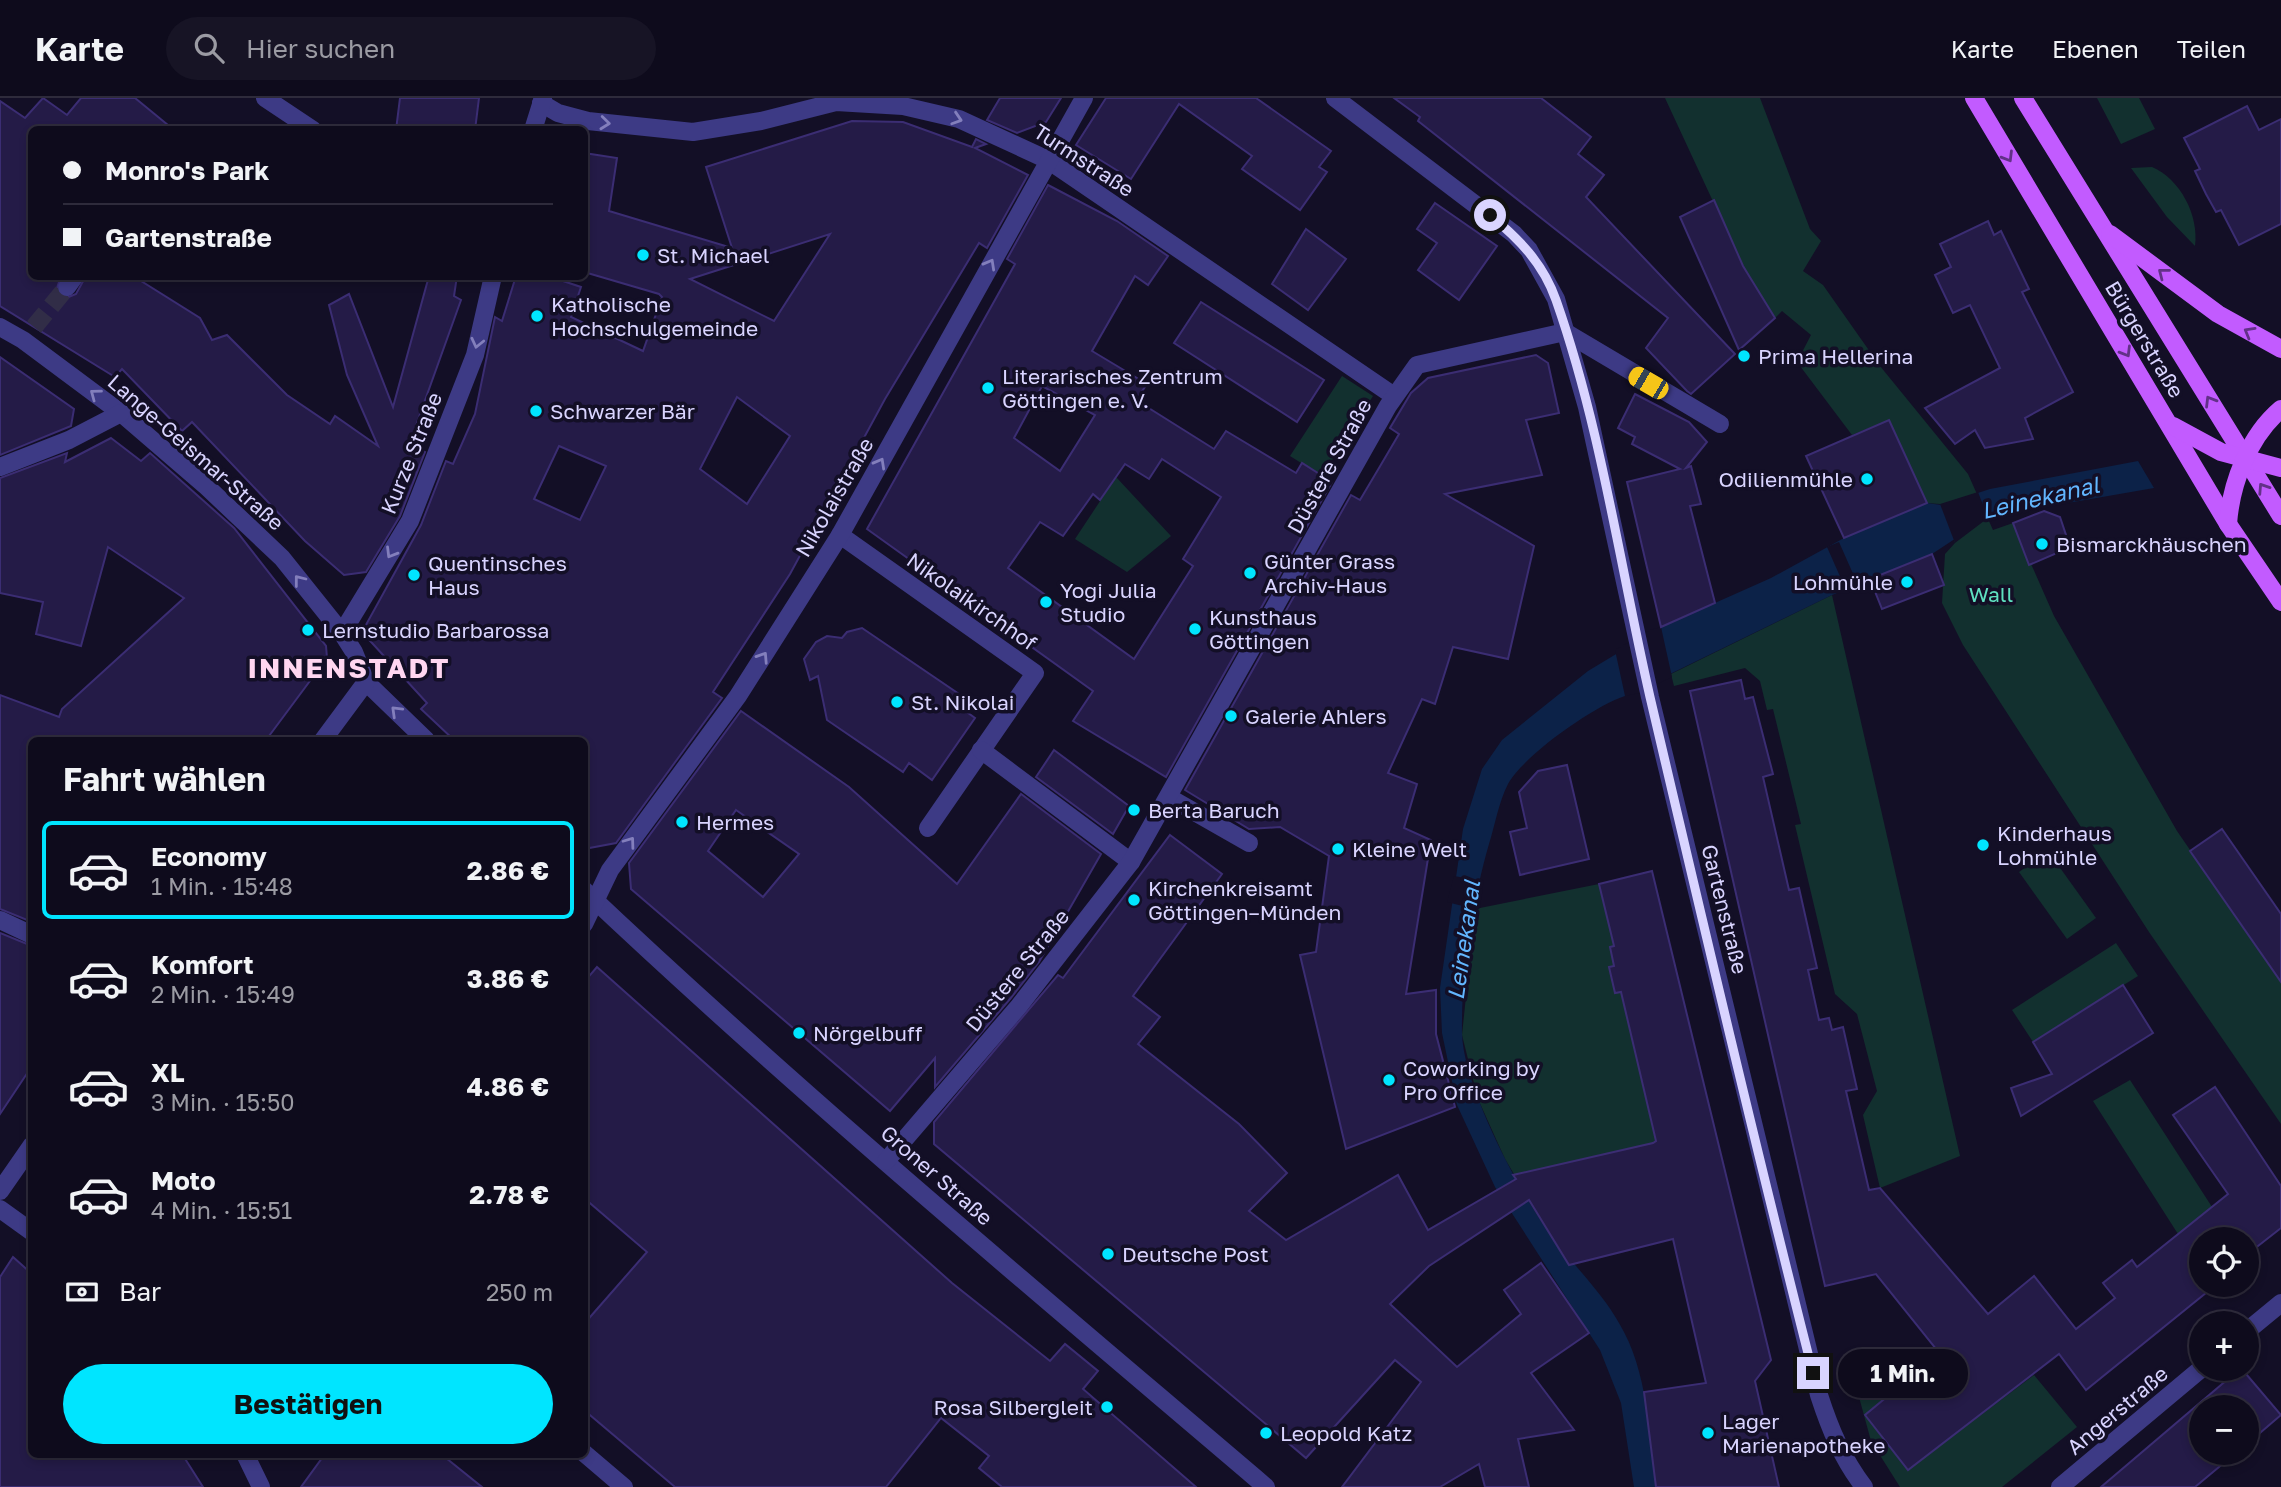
<!DOCTYPE html>
<html lang="de">
<meta charset="utf-8">
<style>
:root{--surface:#0e0b1c;--page:#171425;--text:#f1f3f6;--muted:#9b9ba3;--line:#2e2b3b;--accent:#00e5ff}
body{margin:0;font-family:"Golos Text",sans-serif;background:var(--page);color:var(--text);height:100vh;display:flex;flex-direction:column;font-size:26px;white-space:nowrap}
*{box-sizing:border-box;margin:0}
p{font-size:23px;color:var(--muted)}
.icon{flex:none;width:38px;height:38px;fill:none;stroke:currentColor;stroke-width:2;stroke-linecap:round;stroke-linejoin:round}
.map{position:relative;flex:1;overflow:hidden}
.drawer{position:absolute;left:28px;top:639px;width:560px;height:721px;display:flex;flex-direction:column;background:var(--surface);border-radius:10px;box-shadow:0 4px 10px #0003,0 0 0 2px var(--line)}
.drawer>*{flex:none}
.hud{position:absolute;left:28px;top:28px;width:560px;height:154px;border-radius:10px;box-shadow:0 4px 10px #0003,0 0 0 2px var(--line);display:grid;align-content:center;height:154px;padding:0 35px;background:var(--surface)}
.controls{position:absolute;left:2189px;top:1129px;display:grid;gap:14px}
.controls a{display:grid;place-items:center;width:70px;height:70px;border-radius:50%;background:var(--surface);box-shadow:0 4px 10px #0003,0 0 0 2px var(--line);font-size:35px}
.end{position:absolute;width:32px;height:32px;margin:-16px;border:9px solid #d9d4ff;background:#111;box-shadow:0 0 0 4px #111}
.from{border-radius:50%}
.bubble{position:absolute;height:49px;border-radius:24px;background:var(--surface);box-shadow:0 4px 10px #0003,0 0 0 2px var(--line);font-size:23px;font-weight:700;line-height:49px;text-align:center}
.car{position:absolute;width:21px;height:42px;margin:-21px -10px;border-radius:9px;box-shadow:0 0 5px 2px #0007;background:linear-gradient(#f5c518 24%,#345 0 40%,#f5c518 0 76%,#345 0 86%,#f5c518 0)}
.hud b{display:flex;align-items:center;gap:24px;height:66px;font-size:26px}
.hud b+b{border-top:2px solid var(--line)}
.hud i{width:18px;height:18px;background:var(--text)}
ul{padding:0;list-style:none}
li{display:flex;align-items:center;gap:21px;height:98px;margin:0 14px 10px;padding:0 21px;border:4px solid transparent;border-radius:10px}
li div{flex:1}
li b{display:block;font-size:26px}
li em{font-style:normal;font-weight:700}
li.selected{border-color:var(--accent)}
li>.icon{width:63px;height:63px;stroke-width:1.5}
h2{padding:0 35px;font-size:32px;line-height:84px}
.pay{display:flex;align-items:center;gap:18px;height:77px;padding:0 35px;font-size:26px}
.pay p{margin-inline-start:auto}
.cta{display:flex;gap:14px;margin-top:auto;padding:14px 35px}
.cta a{flex:1;height:80px;border-radius:42px;background:var(--accent);color:#111;font-size:28px;font-weight:700;line-height:80px;text-align:center}
header{display:flex;align-items:center;gap:42px;box-sizing:border-box;height:98px;padding:0 35px;background:var(--surface);border-bottom:2px solid var(--line)}
header strong{font-size:33px}
nav{display:flex;gap:38px;margin-inline-start:auto;font-size:24px}
.search{width:490px;height:63px;background:var(--page);display:flex;align-items:center;gap:18px;box-sizing:border-box;padding:0 24px;border-radius:38px;color:var(--muted);font-size:26px}
.map>svg:first-child{display:block}
</style>
<header>
<strong>Karte</strong>
<div class="search"><svg class="icon" aria-label="search" viewBox="0 0 24 24"><circle cx="10" cy="10" r="6"/><path d="M15 15l6 6"/></svg>Hier suchen</div>
<nav><a>Karte</a><a>Ebenen</a><a>Teilen</a></nav>
</header>
<div class="map">
<svg width="2281" height="1389" viewBox="0 0 2281 1389">
<rect width="100%" height="100%" fill="#130f26"/>
<!-- green -->
<g fill="#12302f">
<polygon points="1665,0 1760,0 1810,131 1821,143 1803,173 1823,187 1880,268 1968,376 1993,432 2013,425 2054,518 2177,733 2281,884 2281,1026 2149,834 1963,547 1942,505 1945,456 1955,445 1940,406 1927,405 1889,322 1852,337 1797,264 1811,237 1782,213 1775,220 1743,168"/>
<polygon points="2097,0 2139,0 2155,31 2121,46"/>
<path d="M2152,69C2180,81 2199,117 2195,148L2167,119L2131,70Z"/>
<polygon points="1342,278 1373,298 1322,378 1290,358"/>
<polygon points="1116,379 1171,438 1127,474 1075,441"/>
<polygon points="1832,497 1960,1058 1880,1090 1863,1017 1877,993 1857,916 1835,896 1795,727 1801,726 1773,611 1767,612 1760,583 1745,570 1674,588 1671,576"/>
<polygon points="2048,753 2096,820 2067,841 2019,774"/>
<polygon points="1599,786 1614,848 1610,850 1614,868 1609,869 1615,895 1621,894 1656,1043 1653,1044 1657,1059 1609,1055 1526,1074 1549,1122 1542,1123 1505,1061 1478,1001 1462,937 1475,811"/>
<polygon points="2116,845 2138,878 2033,944 2012,912"/>
<polygon points="2130,982 2212,1109 2178,1136 2093,1003"/>
<polygon points="1877,1276 1889,1298 1865,1317 1908,1372 2034,1277 2077,1329 2002,1389 1900,1389 1871,1343 1859,1299 1869,1293 1866,1280"/>
</g>
<!-- water -->
<path fill="#0c2248" d="M2138,363L2154,390L1988,419L1932,456L1832,497L1625,598C1594,608 1524,657 1508,686C1499,703 1495,727 1489,746C1473,800 1461,879 1462,935C1463,988 1519,1094 1551,1137C1572,1166 1601,1193 1619,1225C1648,1273 1649,1335 1656,1389H1634L1621,1305L1600,1252L1495,1089L1457,1007L1442,935L1440,890L1463,731L1482,671L1502,642L1588,573L1661,529L1771,480L1844,440L1927,405L1941,407L1990,391Z"/>
<!-- pier -->
<g fill="#130f26">
<polygon points="1978,394 1988,420 1955,445 1940,406"/>
<polygon points="1839,444 1858,487 1846,492 1827,449"/>
<polygon points="1661,529 1672,579 1639,595 1625,598 1615,552 1650,532"/>
<polygon points="1454,778 1483,783 1478,812 1447,804"/>
</g>
<!-- building -->
<g fill="#241b47" stroke="#3b2d73" stroke-width="2" fill-rule="evenodd">
<polygon points="43,0 67,17 81,0 135,0 174,32 32,32 32,178 61,178 56,193 66,200 76,196 86,178 133,178 200,220 212,242 227,237 287,297 330,326 335,318 378,348 347,277 329,207 349,196 393,309 429,178 457,178 454,198 461,202 409,347 425,354 400,418 366,474 344,477 305,443 192,324 182,333 122,271 115,279 0,208 0,3 25,20"/>
<polygon points="400,0 479,0 475,32 396,32"/>
<polygon points="1000,0 1061,0 1046,24 1017,35 987,22"/>
<polygon points="1106,0 1256,0 1331,53 1319,69 1327,74 1300,112 1242,71 1252,58 1179,6 1131,81 1076,47"/>
<polygon points="1394,0 1541,0 1591,39 1578,56 1604,77 1586,99 1735,256 1691,296 1687,293 1646,250 1668,220 1418,23 1420,19"/>
<polygon points="2247,8 2259,32 2281,21 2281,126 2239,147 2221,112 2216,114 2206,96 2195,73 2200,71 2184,40"/>
<path d="M852,23L903,24L972,49L976,41L986,46L975,50L1028,77L987,150L979,145L885,301L790,476L713,594L722,600L616,745L584,751V642H454L421,611L427,605L362,534L421,427L446,363L453,366L475,316L495,219L502,223L516,178H548L581,189L571,219L643,253L662,199L659,196L584,174V55L617,60L609,113L732,150L706,69ZM830,136L774,223L690,181L737,166ZM737,299L790,338L747,406L700,371ZM559,348L606,368L580,422L534,401Z"/>
<path d="M1048,87L1117,123L1168,158L1148,187L1135,178L1092,253L1147,286L1136,302L1214,351L1226,333L1296,375L1302,365L1332,384L1166,679L1073,623L1093,593L867,431L1015,166L1007,161ZM1042,288L1095,317L1060,373L1014,340ZM1162,361L1221,399L1183,461L1193,468L1134,561L1008,470L1040,424L1063,438L1093,396L1100,402L1125,366L1149,381Z"/>
<polygon points="1714,102 1743,168 1775,220 1739,252 1680,119"/>
<polygon points="1435,105 1497,148 1459,202 1418,172 1437,145 1417,131"/>
<polygon points="1988,123 1994,137 2001,133 2029,191 2022,194 2073,294 2025,320 2033,341 1985,350 1975,332 1955,346 1925,310 2000,270 1970,207 1953,215 1935,177 1951,169 1940,146"/>
<polygon points="1306,131 1346,161 1308,212 1272,186"/>
<polygon points="1201,204 1324,282 1297,324 1174,245"/>
<polygon points="1536,257 1548,265 1559,315 1526,322 1542,377 1445,396 1534,448 1508,561 1453,549 1435,606 1422,601 1388,675 1417,686 1404,730 1431,742 1406,896 1436,892 1436,936 1455,1009 1346,1051 1300,857 1316,854 1329,758 1280,729 1249,731 1185,692 1351,397 1360,402 1379,370 1399,336 1390,330 1411,295 1428,280"/>
<polygon points="0,259 74,311 71,328 0,357"/>
<polygon points="1635,296 1689,324 1707,344 1686,370 1691,368 1701,406 1690,408 1715,505 1661,529 1627,384 1680,371 1632,346 1635,339 1618,330"/>
<polygon points="1889,322 1927,405 1844,440 1806,358"/>
<polygon points="111,340 141,363 150,355 234,430 326,548 327,560 266,642 32,642 32,824 0,811 0,597 59,619 62,611 184,500 108,449 81,548 36,536 43,504 0,495 0,380 67,355 65,364"/>
<polygon points="2044,413 2060,419 2066,437 2057,455 2029,467 2013,425"/>
<polygon points="1932,456 1944,487 1882,511 1870,481"/>
<polygon points="862,530 959,596 953,604 975,620 932,682 909,665 903,674 827,622 818,578 810,582 804,561 816,544 827,538 842,540 847,534"/>
<polygon points="1741,582 1745,601 1753,599 1773,676 1763,679 1789,792 1799,790 1817,870 1808,872 1819,922 1829,920 1832,932 1843,929 1857,991 1846,993 1869,1092 1880,1090 1988,1216 2034,1178 2076,1231 2115,1200 2103,1185 2132,1162 2137,1169 2228,1096 2173,1017 2215,989 2281,1088 2281,1130 2249,1155 2252,1158 2247,1162 2247,1141 2202,1141 2202,1186 2217,1186 2086,1292 2059,1256 1908,1372 1865,1317 1900,1288 1909,1299 1949,1267 1876,1176 1825,1188 1690,593"/>
<path d="M741,613L849,689L957,786L1021,696L1101,756L1039,864L1010,901L935,989V960L890,1013L631,791L629,765ZM736,712L799,756L763,799L708,753Z"/>
<polygon points="1054,652 1129,708 1113,736 1036,679"/>
<polygon points="1567,667 1589,761 1520,777 1510,734 1527,730 1519,694 1538,673"/>
<polygon points="2222,731 2281,816 2281,884 2190,753"/>
<polygon points="1170,737 1222,776 1133,898 1160,919 1138,946 1239,1026 1287,1075 1249,1113 1286,1142 1398,1077 1428,1132 1516,1081 1513,1077 1653,1045 1656,1043 1621,894 1615,895 1609,869 1614,868 1610,849 1614,848 1599,786 1652,773 1771,1262 1755,1283 1779,1389 1656,1389 1644,1294 1706,1285 1673,1141 1569,1167 1529,1102 1429,1168 1390,1206 1457,1269 1521,1216 1504,1192 1541,1165 1589,1235 1531,1275 1574,1332 1518,1341 1529,1389 1485,1389 1479,1366 1440,1389 1342,1389 1421,1284 1395,1262 1306,1360 934,1046 934,1024 1058,877 1063,880"/>
<polygon points="0,835 32,848 32,968 0,1016"/>
<polygon points="597,869 952,1185 1050,1263 1065,1246 1098,1273 1083,1291 1196,1389 1002,1389 979,1370 989,1358 941,1320 886,1389 675,1389 584,1312 584,1226 647,1154 584,1100 584,884"/>
<polygon points="2123,887 2153,935 2021,1018 2011,990 2052,976 2033,944"/>
<polygon points="13,1159 32,1176 32,1356 182,1356 203,1389 0,1389 0,1179"/>
<polygon points="2241,1270 2281,1317 2247,1346 2247,1309 2202,1309 2202,1354 2237,1354 2195,1389 2101,1389"/>
<polygon points="325,1356 441,1356 482,1389 301,1389"/>
</g>
<g fill="none" stroke-linecap="round" stroke-linejoin="round">
<!-- minor-tunnel -->
<polyline stroke="#312d47" stroke-width="18" stroke-dasharray="18 9" stroke-linecap="butt" points="34,229 67,189"/>
<!-- minor -->
<g stroke="#3d3a85" stroke-width="18">
<polyline points="265,0 313,32"/>
<path d="M1335,0L1514,136L1529,152L1556,201L1587,309L1650,599L1819,1297C1830,1331 1842,1360 1864,1389"/>
<polyline points="541,5 558,15 588,23 693,34 761,23 836,4 903,8 959,21 1048,62 1394,298"/>
<polyline points="533,32 543,0"/>
<polyline points="67,189 75,178"/>
<polyline points="0,229 23,242 121,315 207,389 282,460 342,535 354,554 366,584 426,642"/>
<polyline points="1565,234 1720,326"/>
<polyline points="0,369 69,342 121,315"/>
<polyline points="840,437 1035,575 928,730"/>
<polyline points="342,535 410,423 475,257 493,178"/>
<polyline points="323,642 366,584"/>
<polyline points="981,652 1131,764"/>
<polyline points="1170,700 1249,745"/>
<path d="M584,792C804,1000 1036,1193 1266,1389"/>
<polyline points="0,822 32,837"/>
<polyline points="584,826 610,772 738,598 840,437 1084,0"/>
<polyline points="886,1063 1019,908 1131,764 1388,308 1417,267 1565,234"/>
<polyline points="0,1093 32,1047"/>
<polyline points="0,1111 32,1134"/>
<polyline points="2247,1233 2281,1205"/>
<polyline points="584,1355 624,1389"/>
<polyline points="245,1356 261,1389"/>
<polyline points="2060,1389 2202,1270"/>
</g>
<!-- major -->
<g stroke="#c25bff" stroke-width="18">
<polyline points="1974,0 2228,426 2281,504"/>
<polyline points="2023,0 2281,418"/>
<polyline points="2110,136 2218,216 2281,251"/>
<polyline points="2173,328 2221,354 2281,370"/>
<path d="M2228,426C2231,385 2249,338 2281,311"/>
</g>
</g>
<!-- one-way arrows -->
<defs><path id="oneway-chevron" d="M-2-3.5L2.5 0L-2 3.5" fill="none" stroke-width="1.6" stroke-linecap="round" stroke-linejoin="round" transform="scale(1.75)"/></defs>
<g stroke="#837fbc">
<use href="#oneway-chevron" transform="translate(957 21) rotate(18)"/>
<use href="#oneway-chevron" transform="translate(605 25) rotate(6)"/>
<use href="#oneway-chevron" transform="translate(990 166) rotate(-61)"/>
<use href="#oneway-chevron" transform="translate(477 245) rotate(103)"/>
<use href="#oneway-chevron" transform="translate(95 296) rotate(-143)"/>
<use href="#oneway-chevron" transform="translate(880 365) rotate(-61)"/>
<use href="#oneway-chevron" transform="translate(391 455) rotate(121)"/>
<use href="#oneway-chevron" transform="translate(299 482) rotate(-128)"/>
<use href="#oneway-chevron" transform="translate(763 559) rotate(-57)"/>
<use href="#oneway-chevron" transform="translate(396 613) rotate(-136)"/>
<use href="#oneway-chevron" transform="translate(630 744) rotate(-54)"/>
</g>
<g stroke="#623188">
<use href="#oneway-chevron" transform="translate(2008 59) rotate(59)"/>
<use href="#oneway-chevron" transform="translate(2163 175) rotate(-142)"/>
<use href="#oneway-chevron" transform="translate(2249 234) rotate(-150)"/>
<use href="#oneway-chevron" transform="translate(2126 254) rotate(59)"/>
<use href="#oneway-chevron" transform="translate(2210 303) rotate(-121)"/>
<use href="#oneway-chevron" transform="translate(2263 390) rotate(-123)"/>
</g>
<g fill="none" stroke-linecap="round" stroke-linejoin="round">
<!-- route -->
<path stroke="#d9d4ff" stroke-width="9" d="M1490,117C1519,141 1543,165 1556,202C1601,330 1620,468 1650,599C1703,825 1756,1051 1813,1275"/>
</g>
<!-- markers -->
<g fill="#00e5ff" stroke="#130f26" stroke-width="2.5">
<circle cx="643" cy="157" r="7"/>
<circle cx="537" cy="218" r="7"/>
<circle cx="1744" cy="258" r="7"/>
<circle cx="988" cy="290" r="7"/>
<circle cx="536" cy="313" r="7"/>
<circle cx="1867" cy="381" r="7"/>
<circle cx="2042" cy="446" r="7"/>
<circle cx="1250" cy="475" r="7"/>
<circle cx="414" cy="477" r="7"/>
<circle cx="1907" cy="484" r="7"/>
<circle cx="1046" cy="504" r="7"/>
<circle cx="1195" cy="531" r="7"/>
<circle cx="308" cy="532" r="7"/>
<circle cx="897" cy="604" r="7"/>
<circle cx="1231" cy="618" r="7"/>
<circle cx="1134" cy="712" r="7"/>
<circle cx="682" cy="724" r="7"/>
<circle cx="1983" cy="747" r="7"/>
<circle cx="1338" cy="751" r="7"/>
<circle cx="1134" cy="802" r="7"/>
<circle cx="799" cy="935" r="7"/>
<circle cx="1389" cy="982" r="7"/>
<circle cx="1108" cy="1156" r="7"/>
<circle cx="1107" cy="1309" r="7"/>
<circle cx="1266" cy="1335" r="7"/>
<circle cx="1708" cy="1335" r="7"/>
</g>
<g text-anchor="middle" dominant-baseline="central" stroke-width="7" stroke-linejoin="round" paint-order="stroke">
<!-- street labels -->
<g font-size="21" fill="#d9d4ff" stroke="#130f26">
<text transform="translate(1084 62) rotate(33)">Turmstraße</text>
<text transform="translate(2145 241) rotate(59)">Bürgerstraße</text>
<text transform="translate(196 354) rotate(41)">Lange-Geismar-Straße</text>
<text transform="translate(411 355) rotate(-68)">Kurze Straße</text>
<text transform="translate(1329 368) rotate(-61)">Düstere Straße</text>
<text transform="translate(834 399) rotate(-60)">Nikolaistraße</text>
<text transform="translate(972 503) rotate(35)">Nikolaikirchhof</text>
<text transform="translate(1725 811) rotate(76)">Gartenstraße</text>
<text transform="translate(1017 872) rotate(-51)">Düstere Straße</text>
<text transform="translate(937 1077) rotate(41)">Groner Straße</text>
<text transform="translate(2117 1312) rotate(-40)">Angerstraße</text>
</g>
<!-- poi labels -->
<g font-size="21" fill="#d9d4ff" stroke="#130f26" text-anchor="start">
<text x="657" y="157">St. Michael</text>
<text x="551" y="206">Katholische<tspan x="551" dy="24">Hochschulgemeinde</tspan></text>
<text x="1758" y="258">Prima Hellerina</text>
<text x="1002" y="278">Literarisches Zentrum<tspan x="1002" dy="24">Göttingen e. V.</tspan></text>
<text x="550" y="313">Schwarzer Bär</text>
<text x="1853" y="381" text-anchor="end">Odilienmühle</text>
<text x="2056" y="446">Bismarckhäuschen</text>
<text x="1264" y="463">Günter Grass<tspan x="1264" dy="24">Archiv-Haus</tspan></text>
<text x="428" y="465">Quentinsches<tspan x="428" dy="24">Haus</tspan></text>
<text x="1893" y="484" text-anchor="end">Lohmühle</text>
<text x="1060" y="492">Yogi Julia<tspan x="1060" dy="24">Studio</tspan></text>
<text x="1209" y="519">Kunsthaus<tspan x="1209" dy="24">Göttingen</tspan></text>
<text x="322" y="532">Lernstudio Barbarossa</text>
<text x="911" y="604">St. Nikolai</text>
<text x="1245" y="618">Galerie Ahlers</text>
<text x="1148" y="712">Berta Baruch</text>
<text x="696" y="724">Hermes</text>
<text x="1997" y="735">Kinderhaus<tspan x="1997" dy="24">Lohmühle</tspan></text>
<text x="1352" y="751">Kleine Welt</text>
<text x="1148" y="790">Kirchenkreisamt<tspan x="1148" dy="24">Göttingen–Münden</tspan></text>
<text x="813" y="935">Nörgelbuff</text>
<text x="1403" y="970">Coworking by<tspan x="1403" dy="24">Pro Office</tspan></text>
<text x="1122" y="1156">Deutsche Post</text>
<text x="1093" y="1309" text-anchor="end">Rosa Silbergleit</text>
<text x="1722" y="1323">Lager<tspan x="1722" dy="24">Marienapotheke</tspan></text>
<text x="1280" y="1335">Leopold Katz</text>
</g>
<!-- park labels -->
<g font-size="21" fill="#5fe0c0" stroke="#130f26">
<text x="1991" y="496">Wall</text>
</g>
<!-- water labels -->
<g font-size="23" font-style="italic" fill="#62b6ff" stroke="#130f26">
<text transform="translate(2040 399) rotate(-13)">Leinekanal</text>
<text transform="translate(1463 842) rotate(-82)">Leinekanal</text>
</g>
<!-- district labels -->
<g font-size="28" font-weight="bold" letter-spacing="2" fill="#ffd6f0" stroke="#130f26">
<text x="349" y="569">INNENSTADT</text>
</g>
</g>
</svg>
<div class="controls">
<a><svg class="icon" aria-label="locate" viewBox="0 0 24 24"><circle cx="12" cy="12" r="6"/><path d="M12 2v4M12 18v4M2 12h4M18 12h4"/></svg></a>
<a>+</a>
<a>−</a>
</div>
<i class="end from" style="left:1490px;top:117px"></i>
<i class="end" style="left:1813px;top:1275px"></i>
<div class="bubble" style="left:1838px;top:1251px;width:130px">1 Min.</div>
<i class="car" style="left:1648px;top:285px;rotate:300deg"></i>
<div class="hud">
<b><i class="from"></i>Monro's Park</b>
<b><i></i>Gartenstraße</b>
</div>
<section class="drawer">
<h2>Fahrt wählen</h2>
<ul>
<li class="selected"><svg class="icon" aria-label="car" viewBox="0 0 24 24"><path d="M5 17H2v-5l4-1 3-4h7l3 4 3 1v5h-3M9 17h6M6 11h13"/><circle cx="7" cy="17" r="2"/><circle cx="17" cy="17" r="2"/></svg><div><b>Economy</b><p>1 Min. · 15:48</p></div><em>2.86 €</em></li>
<li><svg class="icon" aria-label="car" viewBox="0 0 24 24"><path d="M5 17H2v-5l4-1 3-4h7l3 4 3 1v5h-3M9 17h6M6 11h13"/><circle cx="7" cy="17" r="2"/><circle cx="17" cy="17" r="2"/></svg><div><b>Komfort</b><p>2 Min. · 15:49</p></div><em>3.86 €</em></li>
<li><svg class="icon" aria-label="car" viewBox="0 0 24 24"><path d="M5 17H2v-5l4-1 3-4h7l3 4 3 1v5h-3M9 17h6M6 11h13"/><circle cx="7" cy="17" r="2"/><circle cx="17" cy="17" r="2"/></svg><div><b>XL</b><p>3 Min. · 15:50</p></div><em>4.86 €</em></li>
<li><svg class="icon" aria-label="car" viewBox="0 0 24 24"><path d="M5 17H2v-5l4-1 3-4h7l3 4 3 1v5h-3M9 17h6M6 11h13"/><circle cx="7" cy="17" r="2"/><circle cx="17" cy="17" r="2"/></svg><div><b>Moto</b><p>4 Min. · 15:51</p></div><em>2.78 €</em></li>
</ul>
<div class="pay"><svg class="icon" aria-label="cash" viewBox="0 0 24 24"><path d="M3 7h18v10H3z"/><circle cx="12" cy="12" r="2"/></svg>Bar<p>250 m</p></div>
<div class="cta"><a>Bestätigen</a></div>
</section>
</div>
